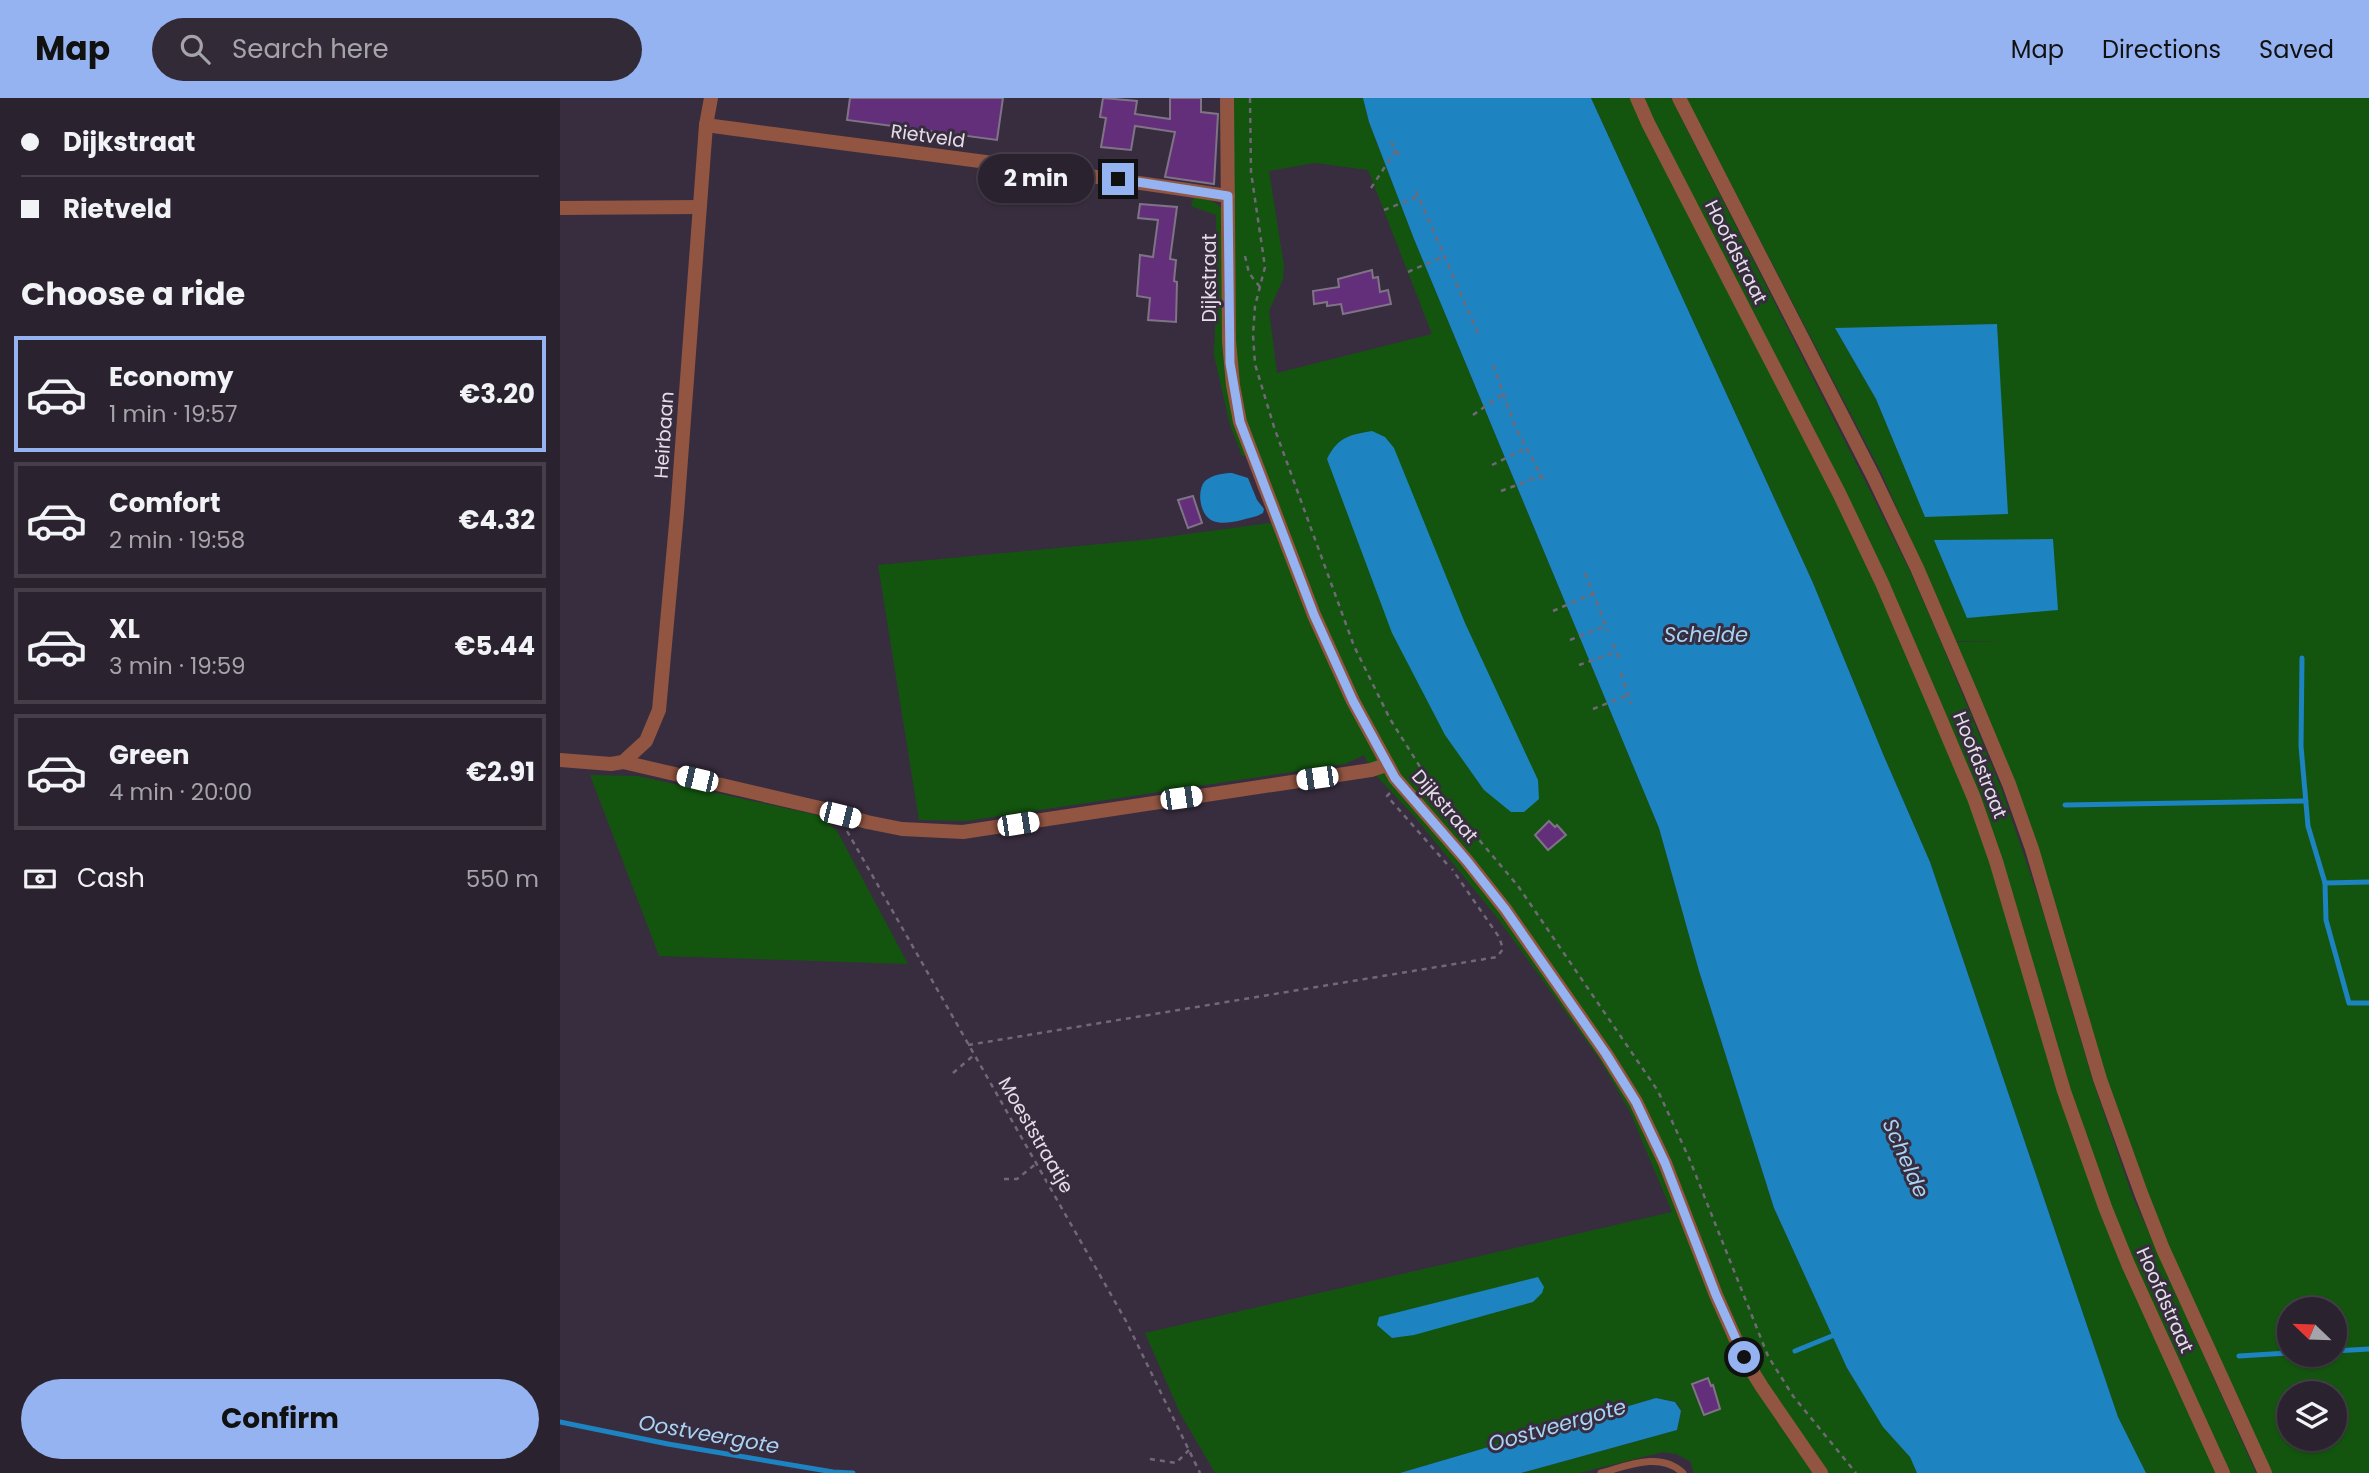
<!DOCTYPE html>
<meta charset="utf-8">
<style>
:root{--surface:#2a222e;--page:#322a36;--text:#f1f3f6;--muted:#a5a4aa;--line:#463f4a;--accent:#95b2f1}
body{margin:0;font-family:Poppins,sans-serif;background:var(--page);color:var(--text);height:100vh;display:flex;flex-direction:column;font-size:26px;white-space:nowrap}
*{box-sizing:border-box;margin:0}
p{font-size:23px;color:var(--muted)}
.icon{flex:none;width:38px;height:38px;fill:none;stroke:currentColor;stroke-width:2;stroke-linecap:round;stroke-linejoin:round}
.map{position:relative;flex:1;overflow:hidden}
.drawer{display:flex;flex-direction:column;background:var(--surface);width:560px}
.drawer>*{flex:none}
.hud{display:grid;align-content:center;height:154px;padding:0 21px;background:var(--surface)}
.needle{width:46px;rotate:293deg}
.controls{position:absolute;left:1717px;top:1199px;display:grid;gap:14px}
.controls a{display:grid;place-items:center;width:70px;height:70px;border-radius:50%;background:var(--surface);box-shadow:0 2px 5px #0004,0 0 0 2px var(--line);font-size:35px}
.end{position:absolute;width:32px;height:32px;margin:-16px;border:9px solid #95b2f1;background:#111;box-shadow:0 0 0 4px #111}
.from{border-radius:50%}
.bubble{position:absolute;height:49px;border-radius:24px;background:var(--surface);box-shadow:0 2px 5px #0004,0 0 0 2px var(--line);font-size:23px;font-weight:700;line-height:49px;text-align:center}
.car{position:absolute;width:21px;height:42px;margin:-21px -10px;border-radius:9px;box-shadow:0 0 5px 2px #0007;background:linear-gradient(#fff 24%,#345 0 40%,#fff 0 76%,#345 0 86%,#fff 0)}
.hud b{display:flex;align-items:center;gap:24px;height:66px;font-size:26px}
.hud b+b{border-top:2px solid var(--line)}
.hud i{width:18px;height:18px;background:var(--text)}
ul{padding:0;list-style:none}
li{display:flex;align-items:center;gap:21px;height:116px;margin:0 14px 10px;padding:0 7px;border:4px solid var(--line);border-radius:0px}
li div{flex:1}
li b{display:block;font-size:26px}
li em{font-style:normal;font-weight:700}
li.selected{border-color:var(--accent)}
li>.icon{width:63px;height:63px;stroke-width:1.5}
h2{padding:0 21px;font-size:32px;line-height:84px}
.pay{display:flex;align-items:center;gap:18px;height:77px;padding:0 21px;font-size:26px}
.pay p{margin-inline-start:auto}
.action{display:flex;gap:14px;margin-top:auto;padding:14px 21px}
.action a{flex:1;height:80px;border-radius:42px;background:var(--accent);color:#111;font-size:28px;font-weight:700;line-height:80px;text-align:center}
header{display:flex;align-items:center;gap:42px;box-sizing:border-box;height:98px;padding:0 35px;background:var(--accent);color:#111}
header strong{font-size:33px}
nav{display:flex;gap:38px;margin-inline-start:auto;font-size:24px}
.search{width:490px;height:63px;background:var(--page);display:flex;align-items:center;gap:18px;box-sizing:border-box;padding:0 24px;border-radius:38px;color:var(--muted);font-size:26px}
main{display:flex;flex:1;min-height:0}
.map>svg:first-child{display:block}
</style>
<header>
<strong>Map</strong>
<div class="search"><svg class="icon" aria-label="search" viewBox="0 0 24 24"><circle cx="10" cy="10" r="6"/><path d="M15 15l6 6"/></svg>Search here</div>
<nav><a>Map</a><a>Directions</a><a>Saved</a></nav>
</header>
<main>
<section class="drawer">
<div class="hud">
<b><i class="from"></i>Dijkstraat</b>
<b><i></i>Rietveld</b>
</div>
<h2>Choose a ride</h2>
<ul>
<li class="selected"><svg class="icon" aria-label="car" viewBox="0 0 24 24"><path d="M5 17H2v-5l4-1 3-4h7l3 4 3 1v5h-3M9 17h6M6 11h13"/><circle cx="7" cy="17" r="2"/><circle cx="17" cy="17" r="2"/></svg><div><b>Economy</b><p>1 min · 19:57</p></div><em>€3.20</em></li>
<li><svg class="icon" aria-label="car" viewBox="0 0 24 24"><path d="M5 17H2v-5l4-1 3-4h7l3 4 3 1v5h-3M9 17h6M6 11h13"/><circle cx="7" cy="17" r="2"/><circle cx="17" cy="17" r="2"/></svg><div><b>Comfort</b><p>2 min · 19:58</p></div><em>€4.32</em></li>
<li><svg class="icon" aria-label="car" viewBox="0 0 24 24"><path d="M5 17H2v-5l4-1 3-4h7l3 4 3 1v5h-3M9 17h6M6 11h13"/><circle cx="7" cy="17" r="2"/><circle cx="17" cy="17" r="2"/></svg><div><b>XL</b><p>3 min · 19:59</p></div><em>€5.44</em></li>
<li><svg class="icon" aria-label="car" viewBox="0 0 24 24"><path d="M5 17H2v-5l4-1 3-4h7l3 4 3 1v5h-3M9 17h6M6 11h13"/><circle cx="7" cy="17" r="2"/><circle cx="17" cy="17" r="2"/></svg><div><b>Green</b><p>4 min · 20:00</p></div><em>€2.91</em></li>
</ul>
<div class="pay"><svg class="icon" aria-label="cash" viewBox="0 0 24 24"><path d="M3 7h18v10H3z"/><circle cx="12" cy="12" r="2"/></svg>Cash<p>550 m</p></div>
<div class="action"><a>Confirm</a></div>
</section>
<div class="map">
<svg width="1809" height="1375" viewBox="0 0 1809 1375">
<rect width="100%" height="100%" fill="#382d3e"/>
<!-- green -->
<g fill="#13550f" fill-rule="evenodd">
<path d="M670,0H803L809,24L854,141L1099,730L1139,873L1214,1110L1287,1270L1323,1328L1350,1359L1357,1375H1134L1130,1363L1116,1356L1103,1354L1019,1375H961L1117,1332L1121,1313L1116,1304L1096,1300L840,1375H655L620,1315L585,1235L1112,1114L1070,1014L1040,962L936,818L855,719L811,672L804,657L785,666L407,723L359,722L318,467L583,442L718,424L692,357L682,358L670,327L654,257L657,183L656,117L631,108L634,98C648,100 655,103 664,113ZM755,65L808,72L872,236L717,275L709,213L723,181L724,168L709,73Z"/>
<polygon points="1031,0 1111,0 1305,383 1350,473 1381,544 1441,690 1481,807 1532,980 1572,1097 1696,1375 1586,1375 1558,1319 1370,764 1323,656 1253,485"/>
<path d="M1126,0H1809V1375H1705L1603,1151L1487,806L1389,544H1444L1395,543L1322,376ZM1275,230L1448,416L1365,418L1316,301ZM1729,1211H1774V1256H1729ZM1729,1295H1774V1340H1729Z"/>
<polygon points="30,677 78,678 261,718 277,733 348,866 99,858"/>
</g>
<!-- water -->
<g fill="#1d83c1">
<polygon points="803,0 1031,0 1253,485 1323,656 1370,764 1558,1319 1586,1375 1357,1375 1350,1359 1323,1329 1287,1270 1214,1110 1139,873 1099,730 854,141 809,24"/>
<polygon points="1437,226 1448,416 1365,419 1316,301 1275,230"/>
<path d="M812,333L825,339L834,350L905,525L978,682L979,701L964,714H951L924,692L885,637L832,535L767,361C778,339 789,337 812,333Z"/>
<path d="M672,375L688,380L697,402L704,411L703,415L697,418C685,421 665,428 653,423C640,418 636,393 645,383C652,377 663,375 672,375Z"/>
<polygon points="1493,441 1498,512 1407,520 1374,442"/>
<polygon points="978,1179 984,1189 982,1195 973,1204 854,1237 832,1240 817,1227 819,1219"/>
<polygon points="1096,1300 1115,1304 1121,1313 1117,1332 961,1375 840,1375"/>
</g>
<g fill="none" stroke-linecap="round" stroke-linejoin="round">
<!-- stream -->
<g stroke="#1d83c1" stroke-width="5">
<polyline points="1742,560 1741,648 1748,728 1765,785"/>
<polyline points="1505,707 1746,703"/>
<polyline points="1809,784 1765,785 1766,822 1789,905 1809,905"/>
<polyline points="1235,1253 1277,1236"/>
<polyline points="1774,1253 1809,1251"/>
<polyline points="1679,1258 1729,1255"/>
<polyline points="0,1324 108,1346 273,1374 293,1375"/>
</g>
</g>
<!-- building -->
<g fill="#642f7a" stroke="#7f7386" stroke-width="2">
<polygon points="290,0 443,0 437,42 287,22"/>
<polygon points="543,0 577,3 575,16 610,21 610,0 641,0 641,14 658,16 654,86 605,79 615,34 575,28 571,52 541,49 546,20 540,19"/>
<polygon points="580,106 617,109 610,161 616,162 614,183 617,184 616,224 588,222 590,200 577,198 580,157 593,159 598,122 578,120"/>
<polygon points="812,172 813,180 818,179 820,194 828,192 831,206 783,216 781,206 767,208 767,204 754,206 753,193 779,189 778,181"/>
<polygon points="633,398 642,425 628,430 618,402"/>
<polygon points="989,723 995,729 997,727 1006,737 988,752 975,737"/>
<polygon points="1148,1280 1151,1288 1153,1287 1160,1311 1144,1317 1132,1286"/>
</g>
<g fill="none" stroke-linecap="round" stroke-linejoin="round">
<!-- path -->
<g stroke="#716877" stroke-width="2.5" stroke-dasharray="5 5" stroke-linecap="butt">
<polyline points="690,0 691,74 705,169 695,208 693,237 695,266 714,329 794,548 830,621 867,680 958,788 1098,993 1129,1060 1208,1258 1233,1298 1296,1375"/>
<polyline points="831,44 839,57"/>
<polyline points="811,90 836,52"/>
<polyline points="856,93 920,240"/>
<polyline points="824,112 859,98"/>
<polyline points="685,158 689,175 700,189"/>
<polyline points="848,174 884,158"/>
<polyline points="933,267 955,328 985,385"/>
<polyline points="913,317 943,296"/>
<polyline points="932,367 966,350"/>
<polyline points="941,393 981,378"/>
<polyline points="1025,475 1048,533"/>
<polyline points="993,513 1032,496"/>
<polyline points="1010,542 1045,528"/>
<polyline points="1053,546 1059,560"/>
<polyline points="1019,567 1056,554"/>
<polyline points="1061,575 1071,606"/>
<polyline points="1033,611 1068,597"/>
<polyline points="830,695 827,698 887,766"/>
<polyline points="287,733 566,1223 640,1375"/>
<polyline points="408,947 937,859 943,851 939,839 892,771"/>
<polyline points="393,975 414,957"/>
<polyline points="444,1081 457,1081 477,1065"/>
<polyline points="590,1361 616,1365 629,1352"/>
</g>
<!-- lane -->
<path stroke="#915541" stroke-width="7" d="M1041,1375C1067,1368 1100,1353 1123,1375"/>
<!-- street -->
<g stroke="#915541" stroke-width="14">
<polyline points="667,0 669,243 673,287 680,324 754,517 793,603 835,680 907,763 945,811 1046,956 1076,1004 1105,1065 1156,1197 1184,1260 1202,1289 1261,1375"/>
<polyline points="1077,0 1088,25 1279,395 1322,485 1375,608 1414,700 1436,763 1504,993 1545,1109 1568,1166 1663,1375"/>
<polyline points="1119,0 1313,378 1357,470 1410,593 1449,686 1472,751 1540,981 1581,1095 1603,1151 1705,1375"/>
<path d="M146,27C320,51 494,71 668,98"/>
<polyline points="0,110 139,109"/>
<polyline points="0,662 51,666 63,664 260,710 307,724 342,731 403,734 811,672 826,667"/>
<polyline points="63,664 86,643 99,612 117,415 146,27 151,0"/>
</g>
</g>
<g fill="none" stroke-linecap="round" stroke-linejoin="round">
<!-- route -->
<polyline stroke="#95b2f1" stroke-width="9" points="558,81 668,98 670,265 680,324 754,517 774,561 793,603 835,680 907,763 945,811 1046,956 1076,1004 1105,1065 1156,1197 1184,1259"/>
</g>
<g text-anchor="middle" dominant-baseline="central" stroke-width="6" stroke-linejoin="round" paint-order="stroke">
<!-- street labels -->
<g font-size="19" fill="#e5dee9" stroke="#382d3e">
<text transform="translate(368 38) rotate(8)">Rietveld</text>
<text transform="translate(1176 154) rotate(63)">Hoofdstraat</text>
<text transform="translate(649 180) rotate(-90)">Dijkstraat</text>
<text transform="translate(104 337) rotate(-86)">Heirbaan</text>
<text transform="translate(1420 667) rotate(68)">Hoofdstraat</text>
<text transform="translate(885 708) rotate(49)">Dijkstraat</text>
<text transform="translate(476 1037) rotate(60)">Moeststraatje</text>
<text transform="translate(1605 1202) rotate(66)">Hoofdstraat</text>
</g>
<!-- water labels -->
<g font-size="21" font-style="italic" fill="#a9d3f4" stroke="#382d3e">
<text x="1146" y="536">Schelde</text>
<text transform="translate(1346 1060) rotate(66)">Schelde</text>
<text transform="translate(997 1327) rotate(-16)">Oostveergote</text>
<text transform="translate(149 1336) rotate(10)">Oostveergote</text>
</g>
</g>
</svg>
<div class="controls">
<a><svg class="needle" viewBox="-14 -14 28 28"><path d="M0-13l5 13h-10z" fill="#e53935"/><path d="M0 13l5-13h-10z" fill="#a5a4aa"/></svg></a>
<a><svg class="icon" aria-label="layers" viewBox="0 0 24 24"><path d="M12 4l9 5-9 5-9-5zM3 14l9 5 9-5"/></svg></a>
</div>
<i class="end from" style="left:1184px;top:1259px"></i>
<i class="end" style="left:558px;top:81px"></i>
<div class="bubble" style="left:418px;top:56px;width:116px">2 min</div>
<i class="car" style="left:757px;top:680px;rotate:262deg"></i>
<i class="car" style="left:137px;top:681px;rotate:283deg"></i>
<i class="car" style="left:621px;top:700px;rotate:82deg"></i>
<i class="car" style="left:280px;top:717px;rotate:104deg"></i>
<i class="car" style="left:458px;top:726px;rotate:81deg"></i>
</div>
</main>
